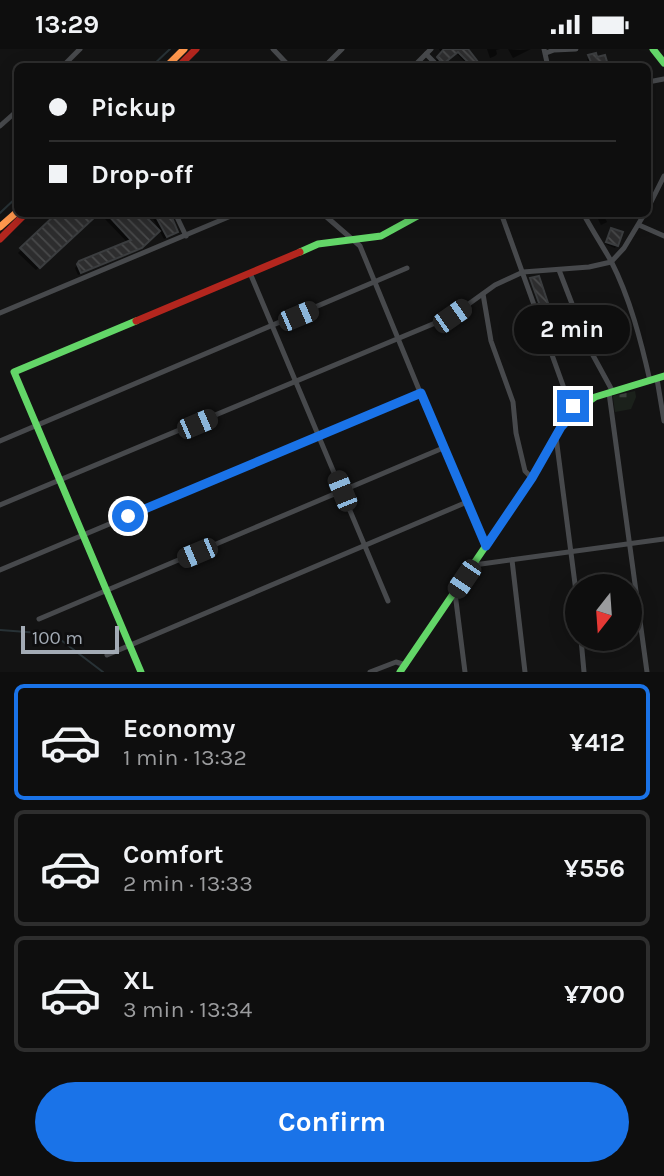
<!DOCTYPE html>
<meta charset="utf-8">
<style>
:root{--surface:#0e0e0e;--page:#171717;--text:#f1f3f6;--muted:#9b9c9e;--line:#2e2e2e;--accent:#1a73e8}
body{margin:0;font-family:Karla,sans-serif;background:var(--page);color:var(--text);height:100vh;display:flex;flex-direction:column;font-size:26px;white-space:nowrap}
*{box-sizing:border-box;margin:0}
p{font-size:23px;color:var(--muted)}
.icon{flex:none;width:38px;height:38px;fill:none;stroke:currentColor;stroke-width:2;stroke-linecap:round;stroke-linejoin:round}
.map{position:relative;height:623px;overflow:hidden}
.drawer{display:flex;flex-direction:column;background:var(--surface);flex:1}
.drawer>*{flex:none}
.banner{position:absolute;left:14px;top:14px;width:637px;height:154px;border-radius:10px;box-shadow:0 4px 18px #0003,0 0 0 2px var(--line);display:grid;align-content:center;height:154px;padding:0 35px;background:var(--surface)}
.needle{width:46px;rotate:197deg}
.controls{position:absolute;left:565px;top:525px;display:grid;gap:14px}
.controls a{display:grid;place-items:center;width:77px;height:77px;border-radius:50%;background:var(--surface);box-shadow:0 4px 18px #0003,0 0 0 2px var(--line);font-size:35px}
.scale{position:absolute;left:21px;bottom:18px;width:98px;box-sizing:border-box;padding-left:7px;border:4px solid #a3abb5;border-top:0;font-size:19px;line-height:24px;white-space:nowrap;color:#a3abb5;-webkit-text-stroke:5px #0d0d0e;paint-order:stroke}
.end{position:absolute;width:32px;height:32px;margin:-16px;border:9px solid #1a73e8;background:#fff;box-shadow:0 0 0 4px #fff}
.from{border-radius:50%}
.bubble{position:absolute;height:49px;border-radius:24px;background:var(--surface);box-shadow:0 4px 18px #0003,0 0 0 2px var(--line);font-size:23px;font-weight:700;line-height:49px;text-align:center}
.car{position:absolute;width:21px;height:42px;margin:-21px -10px;border-radius:9px;box-shadow:0 0 5px 2px #0007;background:linear-gradient(#222 24%,#8ab4d8 0 40%,#222 0 76%,#8ab4d8 0 86%,#222 0)}
.banner b{display:flex;align-items:center;gap:24px;height:66px;font-size:26px}
.banner b+b{border-top:2px solid var(--line)}
.banner i{width:18px;height:18px;background:var(--text)}
ul{padding:12px 0 0;list-style:none}
li{display:flex;align-items:center;gap:21px;height:116px;margin:0 14px 10px;padding:0 21px;border:4px solid var(--line);border-radius:10px}
li div{flex:1}
li b{display:block;font-size:26px}
li em{font-style:normal;font-weight:700}
li.on{border-color:var(--accent)}
li>.icon{width:63px;height:63px;stroke-width:1.5}
.primary-button{display:flex;gap:14px;margin-top:auto;padding:14px 35px}
.primary-button a{flex:1;height:80px;border-radius:42px;background:var(--accent);color:#fff;font-size:28px;font-weight:700;line-height:80px;text-align:center}
.status{display:flex;justify-content:space-between;align-items:center;height:49px;padding:0 35px;background:var(--surface);direction:ltr}
.status svg{height:19px;fill:currentColor}
.map>svg:first-child{display:block}
</style>
<div class="status"><b>13:29</b><svg viewBox="0 0 49 12"><path d="M0 12V9h3v3zM5 12V6h3v6zM10 12V3h3v9zM15 12V0h3v12zM26 1h20v11H26zM47 4h2v5h-2z"/></svg></div>
<div class="map">
<svg width="664" height="623" viewBox="0 0 664 623">
<defs>
<pattern id="cemetery-stones" width="16" height="16" patternUnits="userSpaceOnUse" patternTransform="scale(1.75)"><rect width="16" height="16" fill="#1b211b"/><path d="M2 7V4a2 2 0 0 1 4 0v3zM10 15v-3a2 2 0 0 1 4 0v3z" fill="#393f3a"/></pattern>
<pattern id="building-back-hatch" width="6" height="6" patternUnits="userSpaceOnUse" patternTransform="scale(1.75)"><rect width="6" height="6" fill="#2d2d2e"/><path d="M-1 5l2 2M0 0l6 6M5-1l2 2" fill="none" stroke="#48494a"/></pattern>
</defs>
<rect width="100%" height="100%" fill="#131313"/>
<!-- cemetery -->
<polygon fill="url(#cemetery-stones)" points="635,342 636,348 631,360 615,363 613,347"/>
<!-- shadow -->
<g fill="#0007">
<polygon points="439,0 465,0 480,18 470,18 455,3 441,16 436,11 442,5"/>
<polygon points="487,0 500,0 496,1 497,5 495,7 490,9"/>
<polygon points="508,0 520,1 531,0 513,9"/>
<polygon points="595,6 606,15 604,17 591,18 587,10"/>
<polygon points="578,14 578,18 557,18 558,17"/>
<polygon points="59,164 93,167 36,221 18,204"/>
<polygon points="110,164 157,182 137,201 78,226 75,219 80,214 128,194 105,170"/>
<polygon points="150,164 167,164 176,183 164,190"/>
<polygon points="604,167 607,173 601,176 598,170"/>
<polygon points="611,181 617,196 615,199 605,195"/>
<polygon points="531,230 551,262 542,265"/>
<polygon points="563,279 569,295 565,297 558,282"/>
</g>
<g fill="none" stroke-linecap="round" stroke-linejoin="round">
<!-- stream -->
<g stroke="#283236" stroke-width="2">
<polyline points="151,18 170,0"/>
<polyline points="0,164 18,147"/>
<polyline points="0,581 53,585 103,623"/>
</g>
</g>
<!-- building -->
<g fill="url(#building-back-hatch)" stroke="#3b3d3f" stroke-width="2">
<polygon points="444,0 468,0 482,18 473,18 458,3 443,15 437,8"/>
<polygon points="596,4 597,8 605,6 608,16 593,18 588,6"/>
<polygon points="57,164 93,164 96,167 40,219 20,199"/>
<polygon points="106,164 142,164 160,182 142,199 81,224 77,215 79,212 131,191"/>
<polygon points="154,164 170,164 178,183 167,188"/>
<polygon points="611,179 623,183 618,197 606,193"/>
<polygon points="539,227 549,257 552,256 554,261 543,265 530,229"/>
</g>
<g fill="none" stroke-linecap="round" stroke-linejoin="round">
<!-- street -->
<g stroke="#47494c" stroke-width="5">
<polyline points="273,0 290,18"/>
<polyline points="544,0 548,18"/>
<polyline points="546,4 554,1 576,0"/>
<polyline points="426,5 439,18"/>
<polyline points="62,18 80,0"/>
<polyline points="324,18 342,0"/>
<polyline points="413,18 431,0"/>
<polyline points="648,33 664,30"/>
<polyline points="0,77 18,61"/>
<polyline points="648,159 664,127"/>
<polyline points="175,164 186,187"/>
<polyline points="322,164 360,197 443,399 486,496"/>
<polyline points="501,164 565,342 576,361"/>
<path d="M583,164C592,181 602,196 611,212C630,249 641,292 650,332"/>
<polyline points="639,176 664,187"/>
<polyline points="559,221 589,299 613,343"/>
<polyline points="250,224 388,552"/>
<polyline points="483,245 491,292 513,353 516,384 525,422 532,429"/>
<polyline points="0,264 238,164"/>
<polyline points="657,330 664,372"/>
<polyline points="609,344 647,623"/>
<polyline points="556,388 578,558"/>
<polyline points="0,392 407,219"/>
<polyline points="0,456 452,267 495,236 523,223 589,218 611,213 624,199 645,164"/>
<polyline points="512,511 525,623"/>
<polyline points="474,516 664,490"/>
<polyline points="0,521 421,344"/>
<polyline points="455,544 465,623"/>
<polyline points="39,570 443,399"/>
<polyline points="581,590 584,623"/>
<polyline points="107,606 467,453"/>
<polyline points="370,623 396,613 406,616"/>
</g>
<!-- fast -->
<g stroke="#63d668" stroke-width="7">
<polyline points="653,0 664,14"/>
<polyline points="300,203 318,195 381,187 423,164"/>
<polyline points="136,272 14,323 141,623"/>
<polyline points="400,623 532,429 561,378 576,361 595,348 664,327"/>
</g>
<!-- slow -->
<g stroke="#ff974d" stroke-width="7">
<polyline points="166,18 184,0"/>
<polyline points="0,178 18,162"/>
</g>
<!-- jam -->
<g stroke="#b3261e" stroke-width="7">
<polyline points="178,18 196,0"/>
<polyline points="0,190 26,164"/>
<polyline points="136,272 300,203"/>
</g>
</g>
<g fill="none" stroke-linecap="round" stroke-linejoin="round">
<!-- route -->
<polyline stroke="#1a73e8" stroke-width="9" points="128,467 421,344 486,497 532,429 561,378 576,361 573,357"/>
</g>
</svg>
<div class="controls">
<a><svg class="needle" viewBox="-14 -14 28 28"><path d="M0-13l5 13h-10z" fill="#e53935"/><path d="M0 13l5-13h-10z" fill="#9b9c9e"/></svg></a>
</div>
<div class="scale">100 m</div>
<i class="end from" style="left:128px;top:467px"></i>
<i class="end" style="left:573px;top:357px"></i>
<div class="bubble" style="left:514px;top:256px;width:116px">2 min</div>
<i class="car" style="left:298px;top:267px;rotate:67deg"></i>
<i class="car" style="left:452px;top:267px;rotate:55deg"></i>
<i class="car" style="left:197px;top:375px;rotate:67deg"></i>
<i class="car" style="left:342px;top:442px;rotate:338deg"></i>
<i class="car" style="left:197px;top:504px;rotate:247deg"></i>
<i class="car" style="left:464px;top:530px;rotate:214deg"></i>
<div class="banner">
<b><i class="from"></i>Pickup</b>
<b><i></i>Drop-off</b>
</div>
</div>
<section class="drawer">
<ul>
<li class="on"><svg class="icon" aria-label="car" viewBox="0 0 24 24"><path d="M5 17H2v-5l4-1 3-4h7l3 4 3 1v5h-3M9 17h6M6 11h13"/><circle cx="7" cy="17" r="2"/><circle cx="17" cy="17" r="2"/></svg><div><b>Economy</b><p>1 min · 13:32</p></div><em>¥412</em></li>
<li><svg class="icon" aria-label="car" viewBox="0 0 24 24"><path d="M5 17H2v-5l4-1 3-4h7l3 4 3 1v5h-3M9 17h6M6 11h13"/><circle cx="7" cy="17" r="2"/><circle cx="17" cy="17" r="2"/></svg><div><b>Comfort</b><p>2 min · 13:33</p></div><em>¥556</em></li>
<li><svg class="icon" aria-label="car" viewBox="0 0 24 24"><path d="M5 17H2v-5l4-1 3-4h7l3 4 3 1v5h-3M9 17h6M6 11h13"/><circle cx="7" cy="17" r="2"/><circle cx="17" cy="17" r="2"/></svg><div><b>XL</b><p>3 min · 13:34</p></div><em>¥700</em></li>
</ul>
<div class="primary-button"><a>Confirm</a></div>
</section>
